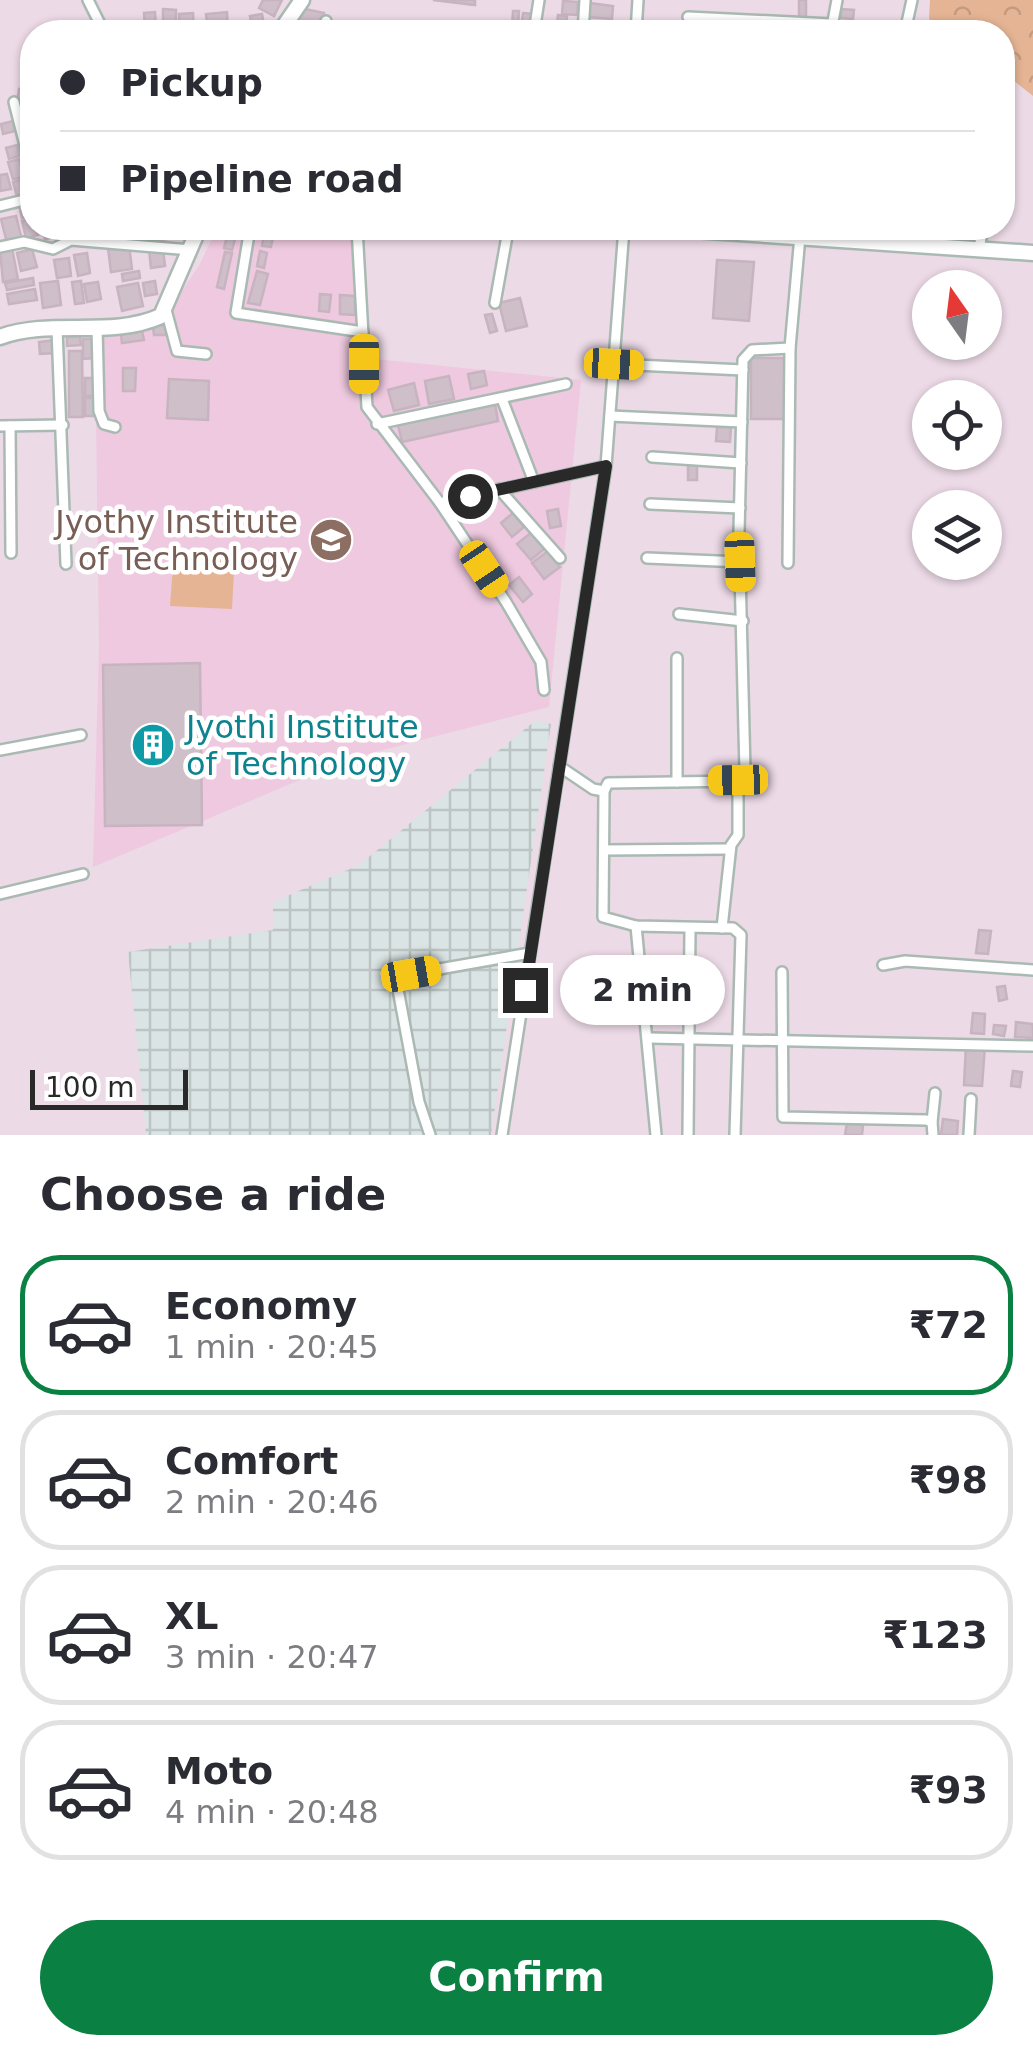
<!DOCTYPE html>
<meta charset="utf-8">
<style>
:root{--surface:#fff;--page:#f7f7f7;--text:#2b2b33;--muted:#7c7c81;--line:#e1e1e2;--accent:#0b8043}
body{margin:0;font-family:"DejaVu Sans",sans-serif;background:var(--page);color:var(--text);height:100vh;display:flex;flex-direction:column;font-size:38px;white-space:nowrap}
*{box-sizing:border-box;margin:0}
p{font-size:32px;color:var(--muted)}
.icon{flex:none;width:55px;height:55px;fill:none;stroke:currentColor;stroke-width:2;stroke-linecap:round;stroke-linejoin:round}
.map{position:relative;height:1135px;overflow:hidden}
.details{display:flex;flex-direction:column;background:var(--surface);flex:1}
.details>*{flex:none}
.hud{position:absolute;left:20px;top:20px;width:995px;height:220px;border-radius:40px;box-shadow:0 2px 8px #0004;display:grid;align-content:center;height:220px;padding:0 40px;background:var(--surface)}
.needle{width:65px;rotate:346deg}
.tools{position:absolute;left:912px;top:270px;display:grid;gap:20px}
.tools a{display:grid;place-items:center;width:90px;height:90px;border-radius:50%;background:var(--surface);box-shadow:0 2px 8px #0004;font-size:50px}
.scale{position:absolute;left:30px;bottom:25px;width:158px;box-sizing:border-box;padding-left:10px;border:5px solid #292929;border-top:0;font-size:28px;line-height:35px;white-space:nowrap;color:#292929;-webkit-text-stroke:8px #fff;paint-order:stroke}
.end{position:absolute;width:45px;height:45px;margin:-22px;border:12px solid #292929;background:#fff;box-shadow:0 0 0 5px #fff}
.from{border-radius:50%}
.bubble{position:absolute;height:70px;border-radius:35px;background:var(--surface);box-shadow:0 2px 8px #0004;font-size:32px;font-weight:700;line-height:70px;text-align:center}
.car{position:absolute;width:30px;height:60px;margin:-30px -15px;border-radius:12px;box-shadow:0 0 8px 2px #0007;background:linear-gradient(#f5c518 24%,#345 0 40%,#f5c518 0 76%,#345 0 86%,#f5c518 0)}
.hud b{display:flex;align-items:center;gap:35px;height:95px;font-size:38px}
.hud b+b{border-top:2px solid var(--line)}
.hud i{width:25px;height:25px;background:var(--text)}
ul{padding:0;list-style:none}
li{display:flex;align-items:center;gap:30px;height:140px;margin:0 20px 15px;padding:0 20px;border:5px solid var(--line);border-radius:40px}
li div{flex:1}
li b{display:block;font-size:38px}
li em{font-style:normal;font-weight:700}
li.on{border-color:var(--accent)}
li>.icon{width:90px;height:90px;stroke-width:1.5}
h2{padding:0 40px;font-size:45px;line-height:120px}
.button{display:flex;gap:20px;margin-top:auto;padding:20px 40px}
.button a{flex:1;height:115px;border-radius:60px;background:var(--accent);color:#fff;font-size:40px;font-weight:700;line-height:115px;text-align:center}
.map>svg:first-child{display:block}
</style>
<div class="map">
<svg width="1033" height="1135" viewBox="0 0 1033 1135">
<defs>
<pattern id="industrial-grid" width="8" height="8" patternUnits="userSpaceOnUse" patternTransform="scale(2.5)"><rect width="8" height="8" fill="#dbe4e4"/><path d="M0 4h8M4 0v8" fill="none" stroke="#bcc4c4"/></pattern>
<pattern id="forest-crowns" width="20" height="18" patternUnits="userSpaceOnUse" patternTransform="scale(2.5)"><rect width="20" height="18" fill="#e5b494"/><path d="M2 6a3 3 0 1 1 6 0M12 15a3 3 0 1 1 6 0" fill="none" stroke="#c49b80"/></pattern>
</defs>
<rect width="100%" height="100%" fill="#ecdae6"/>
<!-- industrial -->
<polygon fill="url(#industrial-grid)" points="536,720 551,724 491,1135 146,1135 128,952 273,930 273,902 359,865"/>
<!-- education -->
<polygon fill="#eec9df" points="217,228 364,228 365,358 581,380 549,707 352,758 93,867 99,647 95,331 163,319 200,264"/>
<!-- forest -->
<polygon fill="url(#forest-crowns)" points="930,0 1033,0 1033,96 1003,72 1002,32 948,32 929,19"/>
<!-- park -->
<polygon fill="#e5b494" points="174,551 235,551 232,609 170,606"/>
<!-- building -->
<g fill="#cebfc9" stroke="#c7b4c0" stroke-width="2.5">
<polygon points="263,0 282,0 274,16 259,8"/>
<polygon points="433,0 475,0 475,5"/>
<rect x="799" y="0" width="7" height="18"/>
<polygon points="563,1 578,2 577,15 562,14"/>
<polygon points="590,3 613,6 612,19 588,17"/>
<polygon points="163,9 176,10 176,28 163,28"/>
<polygon points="305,9 324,13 321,32 292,32"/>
<polygon points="841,9 854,10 853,19 841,18"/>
<polygon points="513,11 519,11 518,27 512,26"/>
<polygon points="155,12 156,27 145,28 144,13"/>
<polygon points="227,12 228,32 208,32 206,14"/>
<polygon points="193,13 194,31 180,32 179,14"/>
<polygon points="523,13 535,14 533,28 521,27"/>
<polygon points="262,14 264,25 252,27 250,16"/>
<polygon points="558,15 567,16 565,32 556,32"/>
<polygon points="393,23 414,26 414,32 392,32"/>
<polygon points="728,25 755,28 754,32 727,32"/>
<polygon points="19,89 32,91 32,104 17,102"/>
<polygon points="13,121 15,131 3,134 1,124"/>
<polygon points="17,145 19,156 9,159 6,148"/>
<polygon points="19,159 24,177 13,179 8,162"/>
<polygon points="7,174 11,189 0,191 0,175"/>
<polygon points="24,179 28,194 17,197 13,182"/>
<polygon points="32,202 32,216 22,218 19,205"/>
<polygon points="16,216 22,240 7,243 1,219"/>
<polygon points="32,219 38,235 26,238 22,221"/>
<polygon points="42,228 58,228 60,236 45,239"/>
<polygon points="147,228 166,228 168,239 149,242"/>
<polygon points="229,228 238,228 232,250 224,248"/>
<polygon points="265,228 275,228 271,247 262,246"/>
<polygon points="129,245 132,269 111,272 108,248"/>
<polygon points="12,248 18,279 3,282 0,250"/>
<polygon points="163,248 165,266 151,268 149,250"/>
<polygon points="32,249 37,267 21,271 17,253"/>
<polygon points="260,251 267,253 264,268 257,266"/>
<polygon points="225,252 232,253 224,289 217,287"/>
<polygon points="87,253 90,273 78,276 74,255"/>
<polygon points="69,258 71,276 57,278 54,260"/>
<polygon points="717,260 754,262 749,321 713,318"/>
<polygon points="139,271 140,278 123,281 122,274"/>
<polygon points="257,271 268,274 260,305 248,303"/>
<polygon points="33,278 34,285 7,290 5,283"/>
<polygon points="58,281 61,305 43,308 40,283"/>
<polygon points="81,281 84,303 75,304 72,282"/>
<polygon points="155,281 157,294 145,296 143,283"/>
<polygon points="98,282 101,299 87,302 84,284"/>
<polygon points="138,283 143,306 122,311 117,287"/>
<polygon points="35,289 37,300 9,304 7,294"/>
<polygon points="320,294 331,295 329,312 319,311"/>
<polygon points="340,295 355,296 355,315 340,314"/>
<polygon points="520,298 527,326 506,331 499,303"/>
<polygon points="492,314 497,331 490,333 485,315"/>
<polygon points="168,325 169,335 154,335 153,326"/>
<polygon points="142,331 144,340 122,343 121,335"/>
<polygon points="80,336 81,345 67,346 67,337"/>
<polygon points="83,339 95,339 95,358 83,359"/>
<polygon points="55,340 56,353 40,354 39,342"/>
<polygon points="69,351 82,351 83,417 69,417"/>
<rect x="751" y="358" width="35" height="61"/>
<polygon points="123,368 136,368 135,391 123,391"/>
<polygon points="484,371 487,385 471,389 468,374"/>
<polygon points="449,376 454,399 429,404 425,381"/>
<rect x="85" y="378" width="9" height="18"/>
<polygon points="169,379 209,381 208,420 167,418"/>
<polygon points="414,383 419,405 394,411 388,390"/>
<rect x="85" y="398" width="11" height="18"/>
<polygon points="495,404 498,421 402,442 398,425"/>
<polygon points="717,427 731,427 730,442 716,441"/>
<rect x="688" y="465" width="9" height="15"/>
<polygon points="558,509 561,526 550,528 547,511"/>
<polygon points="513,513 524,527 512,537 501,523"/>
<polygon points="532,532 545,548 531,560 517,544"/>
<polygon points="548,551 560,567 544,579 532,563"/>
<polygon points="519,577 532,594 523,602 509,585"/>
<polygon points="200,663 202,825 105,826 103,665"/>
<polygon points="979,930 991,931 988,954 976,953"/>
<polygon points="1005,986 1007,999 999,1001 997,987"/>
<polygon points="973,1013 985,1014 984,1034 971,1033"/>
<polygon points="1016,1022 1033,1024 1033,1038 1015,1037"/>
<polygon points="994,1025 1006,1026 1004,1036 993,1034"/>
<polygon points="966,1045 985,1046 982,1086 964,1085"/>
<polygon points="1013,1071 1022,1072 1020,1087 1011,1086"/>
<polygon points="943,1119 958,1121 957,1135 941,1135"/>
<polygon points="847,1123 863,1125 862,1135 845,1135"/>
</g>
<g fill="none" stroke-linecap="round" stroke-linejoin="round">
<!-- street casing -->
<g stroke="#aabab3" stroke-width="14">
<g id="street">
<polyline points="88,0 104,32"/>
<polyline points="688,17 832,24"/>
<polyline points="325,32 326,21"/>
<polyline points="534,32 539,0"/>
<polyline points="583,32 585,0"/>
<polyline points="636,32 638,0"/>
<polyline points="831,32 837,0"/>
<polyline points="905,32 912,0"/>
<polyline points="14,102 32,173"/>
<polyline points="0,206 32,198"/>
<polyline points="250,228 236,313 363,332"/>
<polyline points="357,228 367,407 440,503 506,602 541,662 544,690"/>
<polyline points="924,243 927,228"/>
<polyline points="0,247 24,242 53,249 71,240 191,250"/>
<polyline points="979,248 983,228"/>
<polyline points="495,303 507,236 513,228"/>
<polyline points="166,310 177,351 206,354"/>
<polyline points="97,327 99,411 104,424 115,427"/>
<polyline points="57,329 66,564"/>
<polyline points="614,364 743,370"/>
<polyline points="502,399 534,482"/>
<polyline points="610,416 742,422"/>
<polyline points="377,424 566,384"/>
<polyline points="0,426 63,425"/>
<polyline points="10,426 11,553"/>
<polyline points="652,457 741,463"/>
<polyline points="499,489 560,558"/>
<polyline points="440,503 606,466"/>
<polyline points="650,504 740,508"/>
<polyline points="647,558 741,562"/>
<polyline points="788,563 790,348"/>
<polyline points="679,614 743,621"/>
<polyline points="0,750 81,735"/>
<polyline points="559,766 593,789 604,791"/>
<polyline points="677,782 677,658"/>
<polyline points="604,850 730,849"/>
<polyline points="0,894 83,874"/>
<polyline points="636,926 656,1135"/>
<polyline points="722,928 731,845 738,835 738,781"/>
<polyline points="883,965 905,961 1033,970"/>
<polyline points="782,972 783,1117 926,1120 932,1122 933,1135"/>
<polyline points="650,1038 1033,1046"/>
<polyline points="932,1122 935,1093"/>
<polyline points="430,1135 419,1102 397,984 411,974 530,953"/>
<polyline points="502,1135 606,466 624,228"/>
<polyline points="688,1135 690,929"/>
<polyline points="735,1135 741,935 733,928 636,926 603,917 604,791 608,783 738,781 745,771 739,532 743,360 752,350 790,348 800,236"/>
<polyline points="969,1135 971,1099"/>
</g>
</g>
<!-- secondary casing -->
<g stroke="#aabab3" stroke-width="19">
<g id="secondary">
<polyline points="280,32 302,0"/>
<polyline points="664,228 1033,253"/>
<path d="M0,337C51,318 110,339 161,316L199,228"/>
</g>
</g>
<!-- street -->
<use href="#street" stroke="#fff" stroke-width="9"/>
<!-- secondary -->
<use href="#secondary" stroke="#fff" stroke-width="14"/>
</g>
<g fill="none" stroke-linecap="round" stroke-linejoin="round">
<!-- route -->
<polyline stroke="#292929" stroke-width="12" points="470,496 606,466 525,990"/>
</g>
<!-- icons -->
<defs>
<g id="university-disc" transform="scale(2.25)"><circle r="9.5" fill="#8d6e63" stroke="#fff"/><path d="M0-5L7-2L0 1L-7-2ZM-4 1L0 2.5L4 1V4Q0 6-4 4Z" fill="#fff"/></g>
<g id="building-disc" transform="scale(2.25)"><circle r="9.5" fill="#0f9aa8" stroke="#fff"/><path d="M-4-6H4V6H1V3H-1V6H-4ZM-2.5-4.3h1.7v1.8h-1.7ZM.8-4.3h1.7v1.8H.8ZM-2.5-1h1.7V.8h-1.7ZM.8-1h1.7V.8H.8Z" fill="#fff"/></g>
</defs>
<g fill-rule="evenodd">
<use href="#university-disc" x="331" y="540"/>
<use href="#building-disc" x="153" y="745"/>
</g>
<g text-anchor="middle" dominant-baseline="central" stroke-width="9" stroke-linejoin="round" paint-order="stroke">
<!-- education labels -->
<g font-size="32" fill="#785e54" stroke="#fff" text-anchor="end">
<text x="298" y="522">Jyothy Institute<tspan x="298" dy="37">of Technology</tspan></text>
</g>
<!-- culture labels -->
<g font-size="32" fill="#0d838f" stroke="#fff" text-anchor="start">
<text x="186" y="727">Jyothi Institute<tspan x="186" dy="37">of Technology</tspan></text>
</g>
</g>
</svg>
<div class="tools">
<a><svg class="needle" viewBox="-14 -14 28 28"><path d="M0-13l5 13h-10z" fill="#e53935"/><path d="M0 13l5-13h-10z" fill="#7c7c81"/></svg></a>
<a><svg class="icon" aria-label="locate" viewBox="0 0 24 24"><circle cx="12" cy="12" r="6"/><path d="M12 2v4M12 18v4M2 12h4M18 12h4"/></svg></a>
<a><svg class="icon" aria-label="layers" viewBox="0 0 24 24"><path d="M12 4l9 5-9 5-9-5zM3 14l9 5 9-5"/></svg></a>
</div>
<div class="scale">100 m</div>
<i class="end from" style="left:470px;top:496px"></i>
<i class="end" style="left:525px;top:990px"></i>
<div class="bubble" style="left:560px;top:955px;width:165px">2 min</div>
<i class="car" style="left:364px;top:364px;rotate:180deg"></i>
<i class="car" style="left:614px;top:364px;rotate:93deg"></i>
<i class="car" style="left:740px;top:562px;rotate:178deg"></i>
<i class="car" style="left:484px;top:569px;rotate:146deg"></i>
<i class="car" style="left:738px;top:780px;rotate:269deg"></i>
<i class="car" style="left:411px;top:974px;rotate:80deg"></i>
<div class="hud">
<b><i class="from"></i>Pickup</b>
<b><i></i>Pipeline road</b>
</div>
</div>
<section class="details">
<h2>Choose a ride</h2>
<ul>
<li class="on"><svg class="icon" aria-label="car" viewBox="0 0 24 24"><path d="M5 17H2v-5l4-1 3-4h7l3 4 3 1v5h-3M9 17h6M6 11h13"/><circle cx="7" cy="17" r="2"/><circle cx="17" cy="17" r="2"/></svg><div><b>Economy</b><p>1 min · 20:45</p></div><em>₹72</em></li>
<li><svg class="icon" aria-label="car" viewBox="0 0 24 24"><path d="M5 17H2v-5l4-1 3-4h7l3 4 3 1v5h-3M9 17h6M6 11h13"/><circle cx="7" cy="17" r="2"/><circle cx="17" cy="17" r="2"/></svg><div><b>Comfort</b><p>2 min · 20:46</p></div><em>₹98</em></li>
<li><svg class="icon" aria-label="car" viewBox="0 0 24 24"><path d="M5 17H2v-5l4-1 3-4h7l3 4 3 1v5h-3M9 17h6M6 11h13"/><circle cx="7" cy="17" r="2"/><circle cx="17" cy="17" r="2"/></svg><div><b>XL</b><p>3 min · 20:47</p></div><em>₹123</em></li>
<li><svg class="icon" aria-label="car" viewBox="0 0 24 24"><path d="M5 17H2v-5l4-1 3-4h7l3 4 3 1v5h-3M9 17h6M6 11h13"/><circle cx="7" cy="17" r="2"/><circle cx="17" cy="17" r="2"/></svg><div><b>Moto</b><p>4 min · 20:48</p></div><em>₹93</em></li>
</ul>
<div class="button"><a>Confirm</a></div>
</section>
